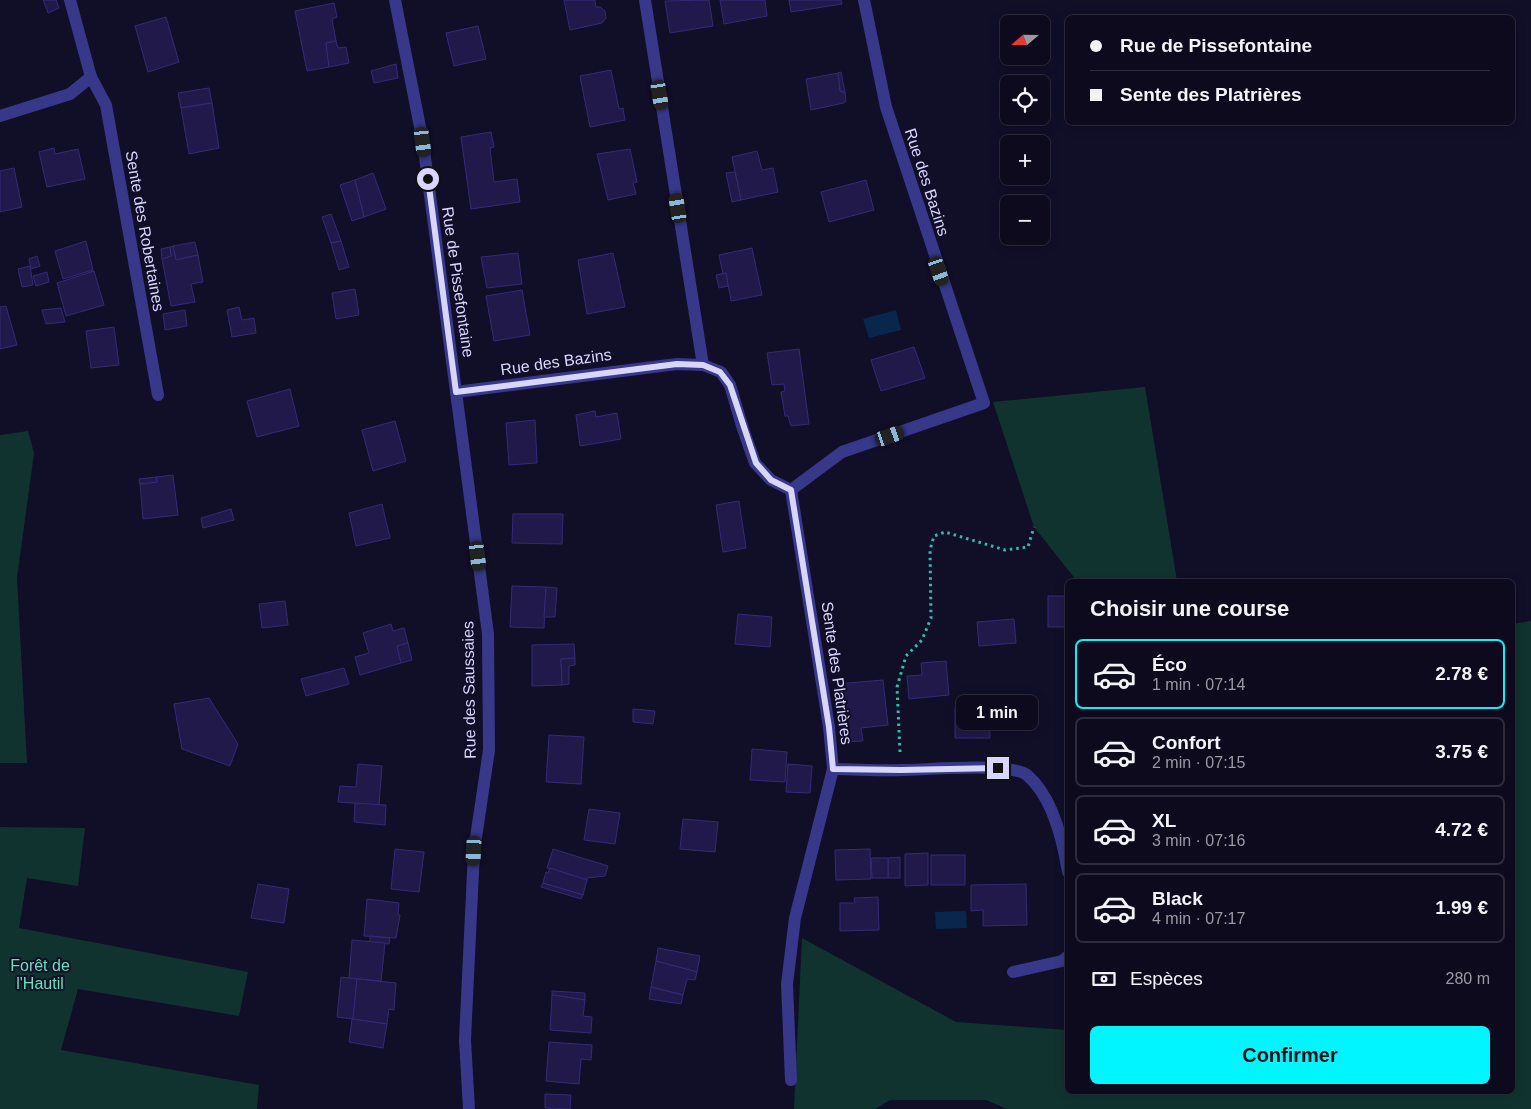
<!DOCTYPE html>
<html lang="fr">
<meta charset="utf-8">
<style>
:root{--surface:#0d0a1e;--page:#1b182b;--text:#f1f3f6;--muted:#9a9aa4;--line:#2d2b3c;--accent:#01f5ff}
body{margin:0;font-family:Helvetica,sans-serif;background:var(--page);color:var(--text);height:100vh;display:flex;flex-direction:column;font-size:19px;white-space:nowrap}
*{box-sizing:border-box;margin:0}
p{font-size:16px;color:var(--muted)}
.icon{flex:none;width:28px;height:28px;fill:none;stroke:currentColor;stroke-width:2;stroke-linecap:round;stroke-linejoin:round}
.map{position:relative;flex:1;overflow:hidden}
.details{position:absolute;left:1065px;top:579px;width:450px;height:515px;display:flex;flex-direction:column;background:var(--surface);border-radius:8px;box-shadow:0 2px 12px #0003,0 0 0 1px var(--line)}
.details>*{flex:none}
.banner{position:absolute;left:1065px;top:15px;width:450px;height:110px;border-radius:8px;box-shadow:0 2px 12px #0003,0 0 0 1px var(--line);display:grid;align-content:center;height:110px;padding:0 25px;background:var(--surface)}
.needle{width:32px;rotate:250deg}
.tools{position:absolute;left:1000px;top:15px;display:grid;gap:10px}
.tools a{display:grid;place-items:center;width:50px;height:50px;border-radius:8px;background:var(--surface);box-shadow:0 2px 12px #0003,0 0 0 1px var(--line);font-size:25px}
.end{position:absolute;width:22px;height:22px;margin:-11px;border:6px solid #d8d5ff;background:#111;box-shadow:0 0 0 2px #111}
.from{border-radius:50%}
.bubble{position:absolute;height:35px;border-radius:8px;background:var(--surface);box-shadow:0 2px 12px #0003,0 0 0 1px var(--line);font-size:16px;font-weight:700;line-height:35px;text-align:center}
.car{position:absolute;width:15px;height:30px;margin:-15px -8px;border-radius:6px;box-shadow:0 0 4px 1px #0007;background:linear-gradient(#222 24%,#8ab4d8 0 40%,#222 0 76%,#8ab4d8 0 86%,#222 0)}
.banner b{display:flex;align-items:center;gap:18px;height:48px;font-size:19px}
.banner b+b{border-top:1px solid var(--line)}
.banner i{width:12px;height:12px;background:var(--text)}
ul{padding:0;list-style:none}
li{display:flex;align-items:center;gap:15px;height:70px;margin:0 10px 8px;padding:0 15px;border:2px solid var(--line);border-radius:8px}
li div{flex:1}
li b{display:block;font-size:19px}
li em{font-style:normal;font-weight:700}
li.selected{border-color:var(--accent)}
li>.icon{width:45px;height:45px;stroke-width:1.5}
h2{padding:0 25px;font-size:22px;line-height:60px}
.pay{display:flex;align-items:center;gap:12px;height:55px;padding:0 25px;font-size:19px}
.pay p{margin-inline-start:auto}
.action{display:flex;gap:10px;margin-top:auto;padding:10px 25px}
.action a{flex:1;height:58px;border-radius:8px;background:var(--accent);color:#111;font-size:20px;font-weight:700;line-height:58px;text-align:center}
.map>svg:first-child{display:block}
</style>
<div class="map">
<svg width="1531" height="1109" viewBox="0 0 1531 1109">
<rect width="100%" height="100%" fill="#110e28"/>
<!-- green -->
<g fill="#11332f">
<polygon points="1145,387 1177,581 1077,581 1034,527 993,402"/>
<polygon points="28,431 34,453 17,578 27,763 0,763 0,435"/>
<polygon points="1531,621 1531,1109 1007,1109 986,1100 890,1100 875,1109 794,1109 802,938 956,1022 1067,1030 1067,1025 1068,1091 1512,1091 1512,624"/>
<polygon points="0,827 85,828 78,886 27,878 19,928 248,972 239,1016 78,989 61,1050 259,1085 257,1109 0,1109"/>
</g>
<!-- water -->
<g fill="#09264c">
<polygon points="896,310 901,330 869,338 863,319"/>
<polygon points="966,911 967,928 936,929 935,912"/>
</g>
<!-- building -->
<g fill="#20194a" stroke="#352a78">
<polygon points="43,0 56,0 59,8 48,13"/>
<polygon points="564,0 595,0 596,7 600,7 605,11 606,18 602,23 570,30"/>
<polygon points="709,0 713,26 670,33 665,1"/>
<polygon points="720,0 765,0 767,16 724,24"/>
<polygon points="789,0 841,0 842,4 791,12"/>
<polygon points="334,3 337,17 332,19 336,41 326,43 329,67 307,71 295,11"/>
<polygon points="166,17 179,62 148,72 135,26"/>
<polygon points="478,26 486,59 454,66 446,33"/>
<polygon points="336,41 338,48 346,47 349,63 329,67 326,43"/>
<polygon points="396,64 398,78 374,83 371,71"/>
<polygon points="611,70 619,109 623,108 625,120 590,127 580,76"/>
<polygon points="841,72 845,93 840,91 838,73"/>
<polygon points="838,73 840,91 845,93 846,101 844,103 811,110 806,79"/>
<polygon points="209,88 212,103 181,108 178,93"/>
<polygon points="212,103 219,148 189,154 181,108"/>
<polygon points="491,132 494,147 490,148 494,182 517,179 520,202 471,209 461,137"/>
<polygon points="54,148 55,154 78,149 85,179 47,187 39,152"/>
<polygon points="630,149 637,182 633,183 636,194 608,200 597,154"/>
<polygon points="757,151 762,170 773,168 778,192 741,200 732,157"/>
<polygon points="14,168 22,207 0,212 0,171"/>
<polygon points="735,172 741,200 732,202 726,173"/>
<polygon points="373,173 386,209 364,217 355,180"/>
<polygon points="355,180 364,217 352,221 340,185"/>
<polygon points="866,180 874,210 829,222 821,192"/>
<polygon points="331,214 341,241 331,243 322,217"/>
<polygon points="86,241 93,270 63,279 55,251"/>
<polygon points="341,241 349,267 339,270 331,243"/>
<polygon points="195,242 198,255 176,260 173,246"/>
<polygon points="173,246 176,260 198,255 203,282 191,284 195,302 171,306 162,259 171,256 170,247"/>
<polygon points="170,247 171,256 162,259 161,249"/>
<polygon points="752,248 762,295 731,301 726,273 723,274 719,255"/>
<polygon points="518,253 522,284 487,288 481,257"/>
<polygon points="613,253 625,307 587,314 578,260"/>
<polygon points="37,256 40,266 31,269 29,259"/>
<polygon points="30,266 33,285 22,287 18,269"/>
<polygon points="94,271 104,305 66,316 57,283"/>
<polygon points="47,272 49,282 36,286 33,276"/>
<polygon points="726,273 728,286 719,288 716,275"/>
<polygon points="355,289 359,315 336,319 332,293"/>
<polygon points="522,290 530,335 494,341 486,296"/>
<polygon points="6,306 17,345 0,349 0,307"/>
<polygon points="239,307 242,320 254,318 256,333 232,337 227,310"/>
<polygon points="61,308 65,322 46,324 42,310"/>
<polygon points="185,310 187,326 165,330 163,314"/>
<polygon points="114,327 119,365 91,368 86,331"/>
<polygon points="914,347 925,378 881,391 871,360"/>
<polygon points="799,349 809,424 791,426 788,416 785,416 781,392 785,391 784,384 772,385 767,353"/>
<polygon points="290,389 299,426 257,437 247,401"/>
<polygon points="595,411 596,417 617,413 621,439 580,446 576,415"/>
<polygon points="535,420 537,463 509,465 506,423"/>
<polygon points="395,421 406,461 373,471 362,430"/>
<polygon points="173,475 178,515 143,519 140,484 157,482 156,477"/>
<polygon points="156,477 157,482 140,484 139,479"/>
<polygon points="739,501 746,548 723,552 716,505"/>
<polygon points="382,504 390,538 356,546 349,513"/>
<polygon points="231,509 234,520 203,528 201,518"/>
<polygon points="513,514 563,514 562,544 512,543"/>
<polygon points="512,586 546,587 544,628 510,627"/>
<polygon points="546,587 557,588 555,617 544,617"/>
<rect x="1048" y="596" width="20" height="31"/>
<polygon points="285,601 288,625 262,628 259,604"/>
<polygon points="738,614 772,617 770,647 735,644"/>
<polygon points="1014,619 1016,643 979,646 977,622"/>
<polygon points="391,624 393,631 404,628 408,643 397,646 401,663 360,675 355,657 369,653 363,633"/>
<polygon points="408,643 412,660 401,663 397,646"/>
<polygon points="574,644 575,658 561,659 562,685 532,686 532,645"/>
<polygon points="575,658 575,665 569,666 569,684 562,685 561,659"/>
<polygon points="946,661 949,695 909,699 907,676 922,675 921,663"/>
<polygon points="344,668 349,684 306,696 301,679"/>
<polygon points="883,680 888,725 861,728 863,741 844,742 837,684"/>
<polygon points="209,698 238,744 230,766 182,749 174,704"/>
<polygon points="989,707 990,738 955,738 955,708"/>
<polygon points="633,709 655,711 653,724 633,722"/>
<polygon points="549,735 584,737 581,784 546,782"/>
<polygon points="752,749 787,752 785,782 750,780"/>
<polygon points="358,764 382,766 379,805 338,802 340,786 356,787"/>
<polygon points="788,764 812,766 810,793 786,792"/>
<polygon points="355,803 386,805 385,825 354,822"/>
<polygon points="589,809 620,813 615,844 584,840"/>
<polygon points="683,819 718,822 715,852 680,849"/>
<polygon points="395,849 424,852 419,892 391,889"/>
<polygon points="553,849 608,866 605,876 587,878 587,880 547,868"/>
<polygon points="870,849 871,879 836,880 835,850"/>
<polygon points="928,853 928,885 905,886 905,854"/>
<rect x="931" y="855" width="34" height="30"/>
<polygon points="900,857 900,878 888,878 888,858"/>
<polygon points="871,858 888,858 888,878 872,878"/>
<polygon points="550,868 587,880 583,895 543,883 546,872 548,873"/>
<polygon points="543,883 583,895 581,899 541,887"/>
<polygon points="258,884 289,889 284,923 251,918"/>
<polygon points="1026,884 1027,925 983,926 983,910 971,911 971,885"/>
<polygon points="878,897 879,930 840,931 840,903 855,903 854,898"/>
<polygon points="367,899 399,903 398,915 400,915 396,938 364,936"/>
<polygon points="370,936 390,938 389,944 370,942"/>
<polygon points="352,940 385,943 381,981 349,978"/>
<polygon points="658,948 700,956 697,972 656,961"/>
<polygon points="656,961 697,972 695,980 687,979 683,995 651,987"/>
<polygon points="341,977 357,979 353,1019 337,1017"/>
<polygon points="357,979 396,983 394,1010 389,1009 387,1024 353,1019"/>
<polygon points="651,987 683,995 681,1004 649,999"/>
<polygon points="552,991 585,993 585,1000 552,995"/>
<polygon points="552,995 585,1000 583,1016 592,1017 591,1033 550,1030"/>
<polygon points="352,1019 387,1024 383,1048 349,1042"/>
<polygon points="549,1042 592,1045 591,1060 581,1059 579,1084 546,1081"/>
<polygon points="545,1094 571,1095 570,1109 545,1108"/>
</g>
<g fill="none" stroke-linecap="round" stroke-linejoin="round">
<!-- path -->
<polyline stroke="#28c0ae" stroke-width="3" stroke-dasharray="2.5 4" stroke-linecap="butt" points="900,752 897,687 906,656 922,640 931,618 930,550 934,536 945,532 1005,550 1028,547 1034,527"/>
<!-- minor -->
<g stroke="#37388a" stroke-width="12">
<polyline points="395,0 423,142 488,634 489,750 474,851 465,1040 469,1109"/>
<polyline points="645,0 703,365"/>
<polyline points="91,77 106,105 158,395"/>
<polyline points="0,116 70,94 91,77 70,0"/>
<polyline points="456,392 677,364 703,365 721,372 730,385 743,429 755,463 771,480 791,490 842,452 984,403 886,107 864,0"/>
<path d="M791,490L829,727L833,769C856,769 879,771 902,770C926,770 1011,762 1027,775C1052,796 1063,841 1068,872"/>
<polyline points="1013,972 1062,961 1068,956"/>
<polyline points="791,1080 787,984 795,918 833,769"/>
</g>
</g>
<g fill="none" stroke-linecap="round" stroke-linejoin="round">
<!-- route -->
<polyline stroke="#d8d5ff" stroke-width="6" points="428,179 456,392 677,364 703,365 720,372 730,385 756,463 771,480 791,490 829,727 833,769 901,770 998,768"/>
</g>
<g text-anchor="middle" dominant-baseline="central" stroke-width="4" stroke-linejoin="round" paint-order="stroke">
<!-- street labels -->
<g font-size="16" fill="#d8d5ff" stroke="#110e28">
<text transform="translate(927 182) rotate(72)">Rue des Bazins</text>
<text transform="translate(145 231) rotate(80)">Sente des Robertaines</text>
<text transform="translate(458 282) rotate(82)">Rue de Pissefontaine</text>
<text transform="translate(556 362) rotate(-8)">Rue des Bazins</text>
<text transform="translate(837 673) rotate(82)">Sente des Platrières</text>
<text transform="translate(469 690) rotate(-91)">Rue des Saussaies</text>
</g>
<!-- park labels -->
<g font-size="16" fill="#5ae7bb" stroke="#110e28">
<text x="40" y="965">Forêt de<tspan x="40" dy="18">l'Hautil</tspan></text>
</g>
</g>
</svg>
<div class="tools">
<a><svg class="needle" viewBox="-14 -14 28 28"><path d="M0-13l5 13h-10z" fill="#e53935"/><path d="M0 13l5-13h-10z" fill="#9a9aa4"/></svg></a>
<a><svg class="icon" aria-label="locate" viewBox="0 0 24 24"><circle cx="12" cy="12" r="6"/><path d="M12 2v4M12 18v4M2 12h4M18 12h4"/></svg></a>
<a>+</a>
<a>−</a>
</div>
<i class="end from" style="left:428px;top:179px"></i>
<i class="end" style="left:998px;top:768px"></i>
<div class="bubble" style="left:956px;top:695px;width:82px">1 min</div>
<i class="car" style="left:660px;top:95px;rotate:171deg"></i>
<i class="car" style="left:423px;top:142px;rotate:173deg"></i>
<i class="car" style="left:678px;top:208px;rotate:351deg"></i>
<i class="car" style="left:939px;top:271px;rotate:161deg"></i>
<i class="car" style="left:890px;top:436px;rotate:71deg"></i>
<i class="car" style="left:478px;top:556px;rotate:173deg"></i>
<i class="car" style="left:474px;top:851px;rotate:183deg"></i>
<div class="banner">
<b><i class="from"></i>Rue de Pissefontaine</b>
<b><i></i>Sente des Platrières</b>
</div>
<section class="details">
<h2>Choisir une course</h2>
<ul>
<li class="selected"><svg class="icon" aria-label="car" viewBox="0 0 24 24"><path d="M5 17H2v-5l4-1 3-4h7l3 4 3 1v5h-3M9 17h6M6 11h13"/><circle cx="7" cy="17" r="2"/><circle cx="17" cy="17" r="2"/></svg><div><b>Éco</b><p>1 min · 07:14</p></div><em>2.78 €</em></li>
<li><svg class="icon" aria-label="car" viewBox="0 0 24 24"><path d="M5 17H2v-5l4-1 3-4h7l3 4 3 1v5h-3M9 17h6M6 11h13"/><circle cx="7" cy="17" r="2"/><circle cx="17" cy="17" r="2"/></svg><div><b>Confort</b><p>2 min · 07:15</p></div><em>3.75 €</em></li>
<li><svg class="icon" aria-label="car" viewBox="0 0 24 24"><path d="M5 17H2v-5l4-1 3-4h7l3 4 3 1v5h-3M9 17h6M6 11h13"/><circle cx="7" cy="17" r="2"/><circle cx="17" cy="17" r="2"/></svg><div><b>XL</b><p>3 min · 07:16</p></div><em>4.72 €</em></li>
<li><svg class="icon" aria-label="car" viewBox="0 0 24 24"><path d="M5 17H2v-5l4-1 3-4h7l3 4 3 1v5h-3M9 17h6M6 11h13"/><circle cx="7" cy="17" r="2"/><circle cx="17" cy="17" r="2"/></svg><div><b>Black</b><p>4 min · 07:17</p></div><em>1.99 €</em></li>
</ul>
<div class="pay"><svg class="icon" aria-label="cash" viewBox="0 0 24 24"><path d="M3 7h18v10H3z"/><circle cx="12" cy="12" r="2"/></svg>Espèces<p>280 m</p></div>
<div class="action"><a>Confirmer</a></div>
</section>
</div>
